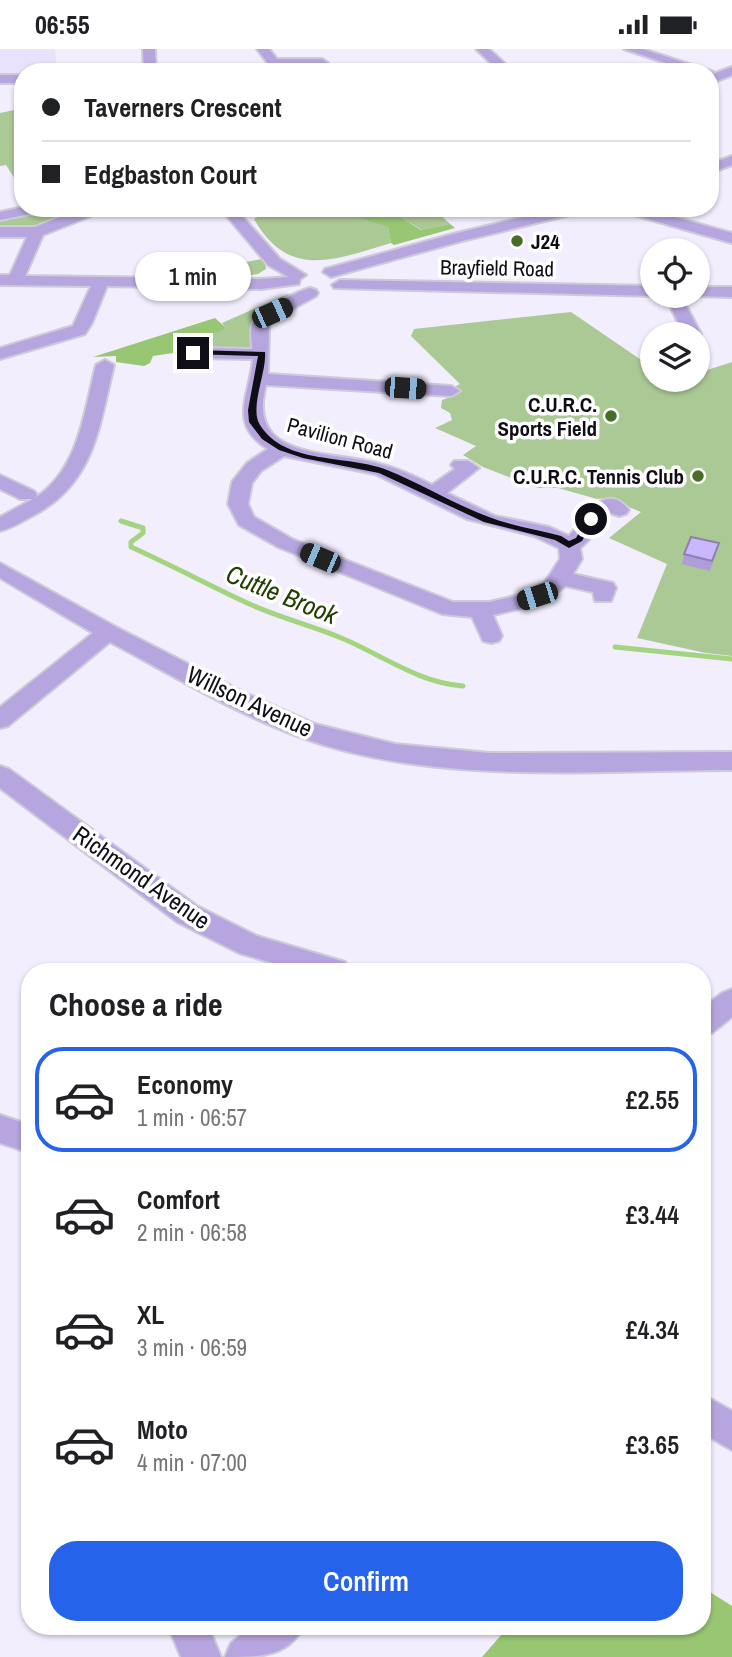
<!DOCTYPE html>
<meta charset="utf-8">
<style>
:root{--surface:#fff;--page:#f6f6f6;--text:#202124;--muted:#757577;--line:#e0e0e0;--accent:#2563eb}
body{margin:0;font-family:"Archivo Narrow",sans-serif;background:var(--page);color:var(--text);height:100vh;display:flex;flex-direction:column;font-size:26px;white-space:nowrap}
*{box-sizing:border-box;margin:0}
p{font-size:23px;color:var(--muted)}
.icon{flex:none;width:38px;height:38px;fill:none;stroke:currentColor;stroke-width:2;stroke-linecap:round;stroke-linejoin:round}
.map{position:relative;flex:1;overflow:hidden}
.side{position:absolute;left:21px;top:914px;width:690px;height:672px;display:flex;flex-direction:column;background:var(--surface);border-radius:28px;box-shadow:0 2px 5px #0004}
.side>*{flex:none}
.top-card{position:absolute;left:14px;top:14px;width:705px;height:154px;border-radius:28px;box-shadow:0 2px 5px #0004;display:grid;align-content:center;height:154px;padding:0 28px;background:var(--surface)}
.controls{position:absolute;left:640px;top:189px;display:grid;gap:14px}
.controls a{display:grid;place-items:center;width:70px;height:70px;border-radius:50%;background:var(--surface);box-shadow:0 2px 5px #0004;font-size:35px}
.end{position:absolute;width:32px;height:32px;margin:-16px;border:9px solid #0f0d15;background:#fff;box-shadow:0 0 0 4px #fff}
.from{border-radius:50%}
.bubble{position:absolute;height:49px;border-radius:24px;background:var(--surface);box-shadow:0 2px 5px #0004;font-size:23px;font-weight:600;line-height:49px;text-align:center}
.car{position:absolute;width:21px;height:42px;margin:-21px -10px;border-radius:9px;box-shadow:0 0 5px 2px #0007;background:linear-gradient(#222 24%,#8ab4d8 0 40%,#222 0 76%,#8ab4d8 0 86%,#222 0)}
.top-card b{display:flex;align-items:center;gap:24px;height:66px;font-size:26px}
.top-card b+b{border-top:2px solid var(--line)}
.top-card i{width:18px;height:18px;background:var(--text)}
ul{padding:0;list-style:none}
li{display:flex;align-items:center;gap:21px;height:105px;margin:0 14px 10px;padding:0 14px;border:4px solid transparent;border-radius:28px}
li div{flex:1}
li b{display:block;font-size:26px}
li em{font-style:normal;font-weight:600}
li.on{border-color:var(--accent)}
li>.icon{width:63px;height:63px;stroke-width:1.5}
h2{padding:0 28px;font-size:32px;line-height:84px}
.cta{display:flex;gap:14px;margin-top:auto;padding:14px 28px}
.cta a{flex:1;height:80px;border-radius:28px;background:var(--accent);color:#fff;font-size:28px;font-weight:600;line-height:80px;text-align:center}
.status{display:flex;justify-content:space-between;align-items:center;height:49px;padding:0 35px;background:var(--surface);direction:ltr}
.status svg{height:19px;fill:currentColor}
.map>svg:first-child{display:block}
</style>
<div class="status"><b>06:55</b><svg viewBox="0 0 49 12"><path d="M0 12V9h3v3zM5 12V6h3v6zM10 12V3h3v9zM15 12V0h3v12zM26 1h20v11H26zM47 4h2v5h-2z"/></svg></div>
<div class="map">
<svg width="732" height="1608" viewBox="0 0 732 1608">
<rect width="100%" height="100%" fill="#f2eefe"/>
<!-- built -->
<polygon fill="#e9e2fd" points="0,0 55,0 57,21 23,23 23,27 0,25"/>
<!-- green -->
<g fill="#abc995">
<polygon points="14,61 23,61 23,132 17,133 6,116 0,117 0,64"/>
<polygon points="52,159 81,161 40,181 0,181 0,168"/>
<path d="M286,159H349L388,178L391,194C336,210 289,232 254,170C264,163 276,167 286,159Z"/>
<polygon points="394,159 433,159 450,175 422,181 402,169"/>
<polygon points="261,210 265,214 266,220 258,225 245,227 184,226"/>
<path d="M288,245L291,247C261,272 258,252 253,299L244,302L207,301L205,297H187L185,302H177L178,296L225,278L222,274Z"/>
<polygon points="571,263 653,319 653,331 698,331 698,324 732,313 732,607 706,604 637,589 667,515 609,489 641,463 607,449 597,450 558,439 537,439 483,418 463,406 476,397 435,379 452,371 450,364 441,359 442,351 456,346 456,337 460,335 411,287 414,280"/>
</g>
<!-- forest -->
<g fill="#98c673">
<polygon points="349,159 394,159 402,169 421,181 450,175 455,179 394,196 391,194 388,178 361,169"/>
<polygon points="215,269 225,278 223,281 178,296 177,302 180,303 153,307 150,314 144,317 116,313 116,307 93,308"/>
<polygon points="702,1538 732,1557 732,1608 482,1608 509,1577 702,1577"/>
</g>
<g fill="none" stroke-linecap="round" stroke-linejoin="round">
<!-- stream -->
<g stroke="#a5d481" stroke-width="5">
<path d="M121,472L143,479V484L131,493V498C169,515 205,534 243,552C273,567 307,575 339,588C379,604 418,634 463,637"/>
<polyline points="615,598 732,610"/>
</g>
<!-- minor casing -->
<g stroke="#cecad9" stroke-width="4">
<g id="minor">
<polygon points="143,0 155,0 156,23 144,23"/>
<polygon points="257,0 269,0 277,10 322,10 328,14 322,18 274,18 270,17"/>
<polygon points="476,0 489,0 514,23 500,23"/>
<polygon points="624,0 643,0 713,23 710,26 710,23 693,23"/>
<polygon points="732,18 732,26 710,35 710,26"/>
<rect x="0" y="26" width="23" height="8"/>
<polygon points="732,107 732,116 710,124 710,115"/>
<polygon points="23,158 47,159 45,162 0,171 0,163"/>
<polygon points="82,159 98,159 91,167 43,186 25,227 261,230 289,228 268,216 220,159 235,159 280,210 306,226 300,230 299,235 261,240 107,237 92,274 85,285 0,310 0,299 73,277 91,237 0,236 0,226 10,226 27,188 0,188 0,178 35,178"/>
<polygon points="561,159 588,159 586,162 462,192 331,228 323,223 325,220 453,185"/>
<polygon points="618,159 642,159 732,184 732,194 620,162"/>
<polygon points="340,231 653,237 654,247 334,239 332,236"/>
<polygon points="698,238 732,238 732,248 693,247 698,247"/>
<path d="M310,239L316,241L318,244L316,247L278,268L269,276L268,325L451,337L460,342L451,347L266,336C247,406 317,402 366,412C390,416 411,425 432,436L455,420L451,416L454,412H468L479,419L447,444L495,467L549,478L569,487C583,471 605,430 629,461L626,465L619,467L610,464C598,475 593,490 580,499L582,510L573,525L613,534L616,539L611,552H595L593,543L566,537L539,555L493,566L502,587L499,592L491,594L483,592L472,568L442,565L278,498L239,476L228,455L232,433L247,414L268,400C227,375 250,346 253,310L193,309L187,308L185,299L194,294L203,299L252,300C252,292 250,283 252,276C257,262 296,243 310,239ZM284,407L375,425L467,470L534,487L559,499L560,510L545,533L524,545L489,553H453L292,490L254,468L248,455L252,434L261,422Z"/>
<polygon points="665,247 681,247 701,285 698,288 698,285 684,285"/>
<path d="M105,311L114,316C99,377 95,434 34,466C23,472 12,479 0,482V468L33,450H20L0,440V426L34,442L37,446L35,449C79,421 84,363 96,316Z"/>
<path d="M0,514L116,578L243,643L315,675L395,695L490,704L732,703V721C592,721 434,737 300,688C234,664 172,626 110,593L8,677L0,679V658L93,584L0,529Z"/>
<polygon points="0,717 9,720 197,857 257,887 345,913 349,922 300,922 239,904 177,873 0,739"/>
<polygon points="732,940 732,968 712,984 702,987 702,959 722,944"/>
<polygon points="0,1066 30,1076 30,1104 0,1094"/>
<polygon points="702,1345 732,1362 732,1401 702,1384"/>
<polygon points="168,1577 208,1577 221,1608 181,1608"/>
<path d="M252,1577H304C288,1608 260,1608 225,1608L231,1594Z"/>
</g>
</g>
<!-- minor -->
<use href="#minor" fill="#b6a5de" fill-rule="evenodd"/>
</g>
<!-- wall -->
<polygon fill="#af9dd9" points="716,504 710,522 682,515 684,505"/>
<!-- building -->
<polygon fill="#cbb7fc" stroke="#8e80b0" stroke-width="2" points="691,488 719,494 712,512 684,505"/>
<!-- route -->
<path fill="#0f0d15" d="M193,301L265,303C267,323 249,359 260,376C286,417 348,405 387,421C422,435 454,455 489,468C512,477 538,481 561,487L569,492L576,489L588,468L595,470L582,492L569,499L555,491L484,473L379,424L303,409L279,401L262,390L249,373L248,361L258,307L190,305Z"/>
<!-- markers -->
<g fill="#476d26" stroke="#fff" stroke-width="2.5">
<circle cx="517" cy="192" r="7"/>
<circle cx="611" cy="367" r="7"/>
<circle cx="698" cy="427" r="7"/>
</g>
<g text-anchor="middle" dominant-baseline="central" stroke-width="7" stroke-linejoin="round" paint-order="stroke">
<!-- far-poi labels -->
<g font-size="21" font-weight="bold" fill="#0f0d15" stroke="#fff" text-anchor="end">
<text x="531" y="192" text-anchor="start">J24</text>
<text x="597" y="355">C.U.R.C.<tspan x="597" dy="24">Sports Field</tspan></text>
<text x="684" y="427">C.U.R.C. Tennis Club</text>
</g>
<!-- far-street labels -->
<g font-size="21" fill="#0f0d15" stroke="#fff">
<text transform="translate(497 219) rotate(1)">Brayfield Road</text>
<text transform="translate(340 389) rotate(15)">Pavilion Road</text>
</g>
<!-- street labels -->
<g font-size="24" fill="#0f0d15" stroke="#fff">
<text transform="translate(250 652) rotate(25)">Willson Avenue</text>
<text transform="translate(142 828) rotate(35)">Richmond Avenue</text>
</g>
<!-- water labels -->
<g font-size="26" font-style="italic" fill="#233f02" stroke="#fff">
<text transform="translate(282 545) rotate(22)">Cuttle Brook</text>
</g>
</g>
</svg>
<div class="controls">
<a><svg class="icon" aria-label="locate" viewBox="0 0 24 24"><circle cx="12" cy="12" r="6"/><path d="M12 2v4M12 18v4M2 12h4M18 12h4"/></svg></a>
<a><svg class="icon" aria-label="layers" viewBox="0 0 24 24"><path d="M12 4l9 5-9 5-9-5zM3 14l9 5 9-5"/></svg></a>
</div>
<i class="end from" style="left:591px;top:470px"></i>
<i class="end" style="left:193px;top:304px"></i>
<div class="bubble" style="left:135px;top:203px;width:116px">1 min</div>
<i class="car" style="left:272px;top:264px;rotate:66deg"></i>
<i class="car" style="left:405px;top:339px;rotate:94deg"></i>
<i class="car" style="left:320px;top:509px;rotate:293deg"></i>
<i class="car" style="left:537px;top:547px;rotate:252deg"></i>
<div class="top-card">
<b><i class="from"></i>Taverners Crescent</b>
<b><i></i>Edgbaston Court</b>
</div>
<section class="side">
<h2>Choose a ride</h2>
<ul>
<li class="on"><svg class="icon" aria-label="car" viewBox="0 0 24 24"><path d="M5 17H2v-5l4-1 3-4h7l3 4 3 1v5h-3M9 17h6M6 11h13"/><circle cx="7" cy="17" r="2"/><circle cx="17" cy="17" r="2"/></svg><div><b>Economy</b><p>1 min · 06:57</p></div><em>£2.55</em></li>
<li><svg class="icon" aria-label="car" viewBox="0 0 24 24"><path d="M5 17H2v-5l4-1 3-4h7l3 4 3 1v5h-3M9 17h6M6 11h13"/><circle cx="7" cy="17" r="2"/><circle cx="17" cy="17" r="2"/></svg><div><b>Comfort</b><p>2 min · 06:58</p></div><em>£3.44</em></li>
<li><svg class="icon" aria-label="car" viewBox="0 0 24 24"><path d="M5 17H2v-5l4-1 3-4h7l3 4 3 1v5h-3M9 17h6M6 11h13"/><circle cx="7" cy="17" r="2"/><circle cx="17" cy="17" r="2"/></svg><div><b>XL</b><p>3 min · 06:59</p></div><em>£4.34</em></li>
<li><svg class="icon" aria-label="car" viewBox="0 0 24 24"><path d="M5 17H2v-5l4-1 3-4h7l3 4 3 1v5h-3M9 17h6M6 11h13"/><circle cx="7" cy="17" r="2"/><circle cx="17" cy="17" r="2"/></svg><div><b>Moto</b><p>4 min · 07:00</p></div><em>£3.65</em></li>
</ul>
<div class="cta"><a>Confirm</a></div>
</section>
</div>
